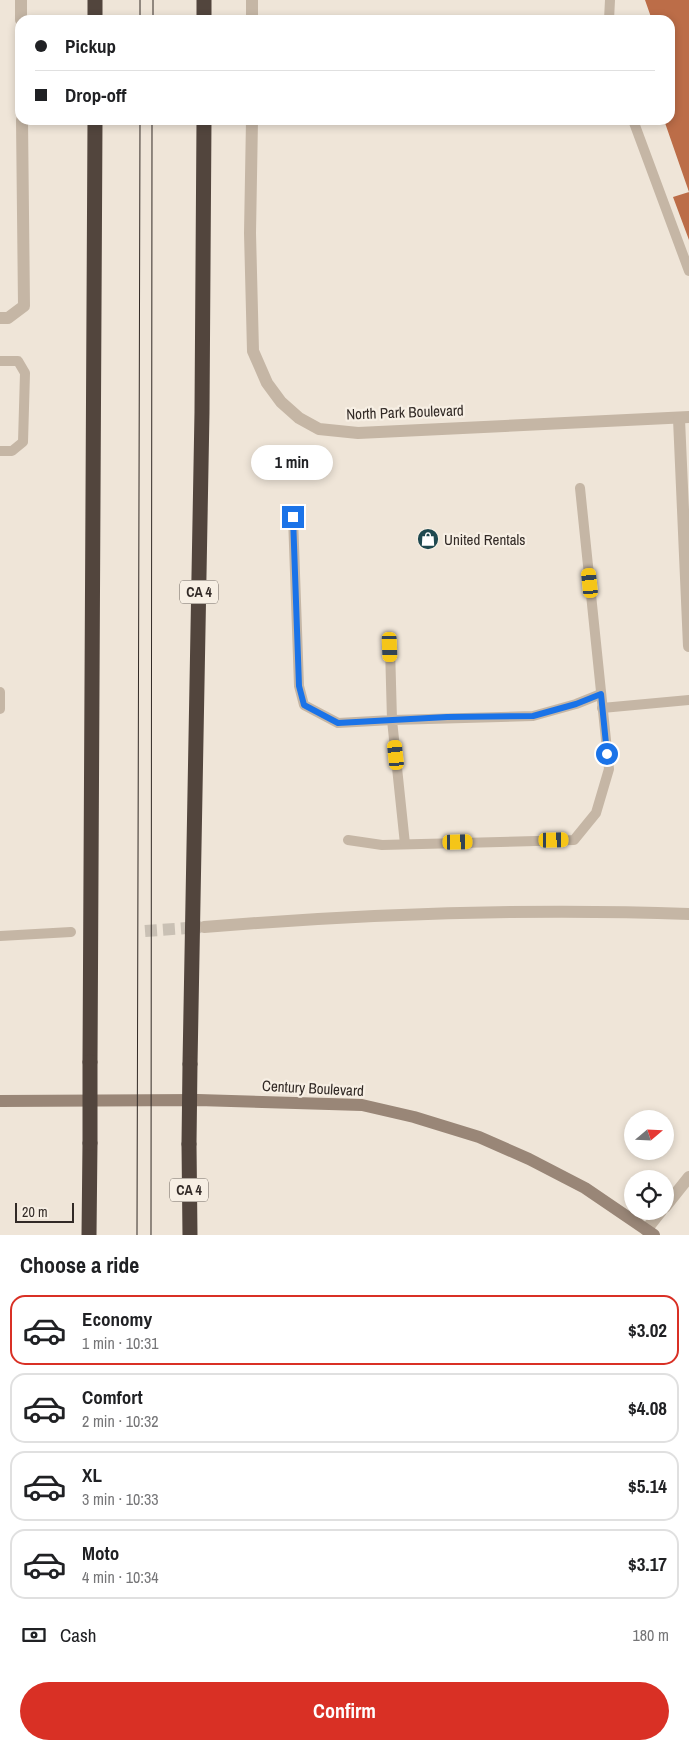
<!DOCTYPE html>
<meta charset="utf-8">
<style>
:root{--surface:#fff;--page:#f6f6f6;--text:#202124;--muted:#757577;--line:#e0e0e0;--accent:#d93025}
body{margin:0;font-family:"Archivo Narrow",sans-serif;background:var(--page);color:var(--text);height:100vh;display:flex;flex-direction:column;font-size:19px;white-space:nowrap}
*{box-sizing:border-box;margin:0}
p{font-size:16px;color:var(--muted)}
.icon{flex:none;width:28px;height:28px;fill:none;stroke:currentColor;stroke-width:2;stroke-linecap:round;stroke-linejoin:round}
.map{position:relative;height:1235px;overflow:hidden}
.panel{display:flex;flex-direction:column;background:var(--surface);flex:1}
.panel>*{flex:none}
.top-card{position:absolute;left:15px;top:15px;width:660px;height:110px;border-radius:15px;box-shadow:0 2px 8px #0003;display:grid;align-content:center;height:110px;padding:0 20px;background:var(--surface)}
.needle{width:32px;rotate:71deg}
.buttons{position:absolute;left:624px;top:1110px;display:grid;gap:10px}
.buttons a{display:grid;place-items:center;width:50px;height:50px;border-radius:50%;background:var(--surface);box-shadow:0 2px 8px #0003;font-size:25px}
.scale{position:absolute;left:15px;bottom:12px;width:59px;box-sizing:border-box;padding-left:5px;border:2px solid #322a26;border-top:0;font-size:14px;line-height:18px;white-space:nowrap;color:#322a26;-webkit-text-stroke:4px #f7efe4;paint-order:stroke}
.end{position:absolute;width:22px;height:22px;margin:-11px;border:6px solid #1a73e8;background:#fff;box-shadow:0 0 0 2px #fff}
.from{border-radius:50%}
.bubble{position:absolute;height:35px;border-radius:18px;background:var(--surface);box-shadow:0 2px 8px #0003;font-size:16px;font-weight:800;line-height:35px;text-align:center}
.car{position:absolute;width:15px;height:30px;margin:-15px -8px;border-radius:6px;box-shadow:0 0 4px 1px #0007;background:linear-gradient(#f5c518 24%,#345 0 40%,#f5c518 0 76%,#345 0 86%,#f5c518 0)}
.top-card b{display:flex;align-items:center;gap:18px;height:48px;font-size:19px}
.top-card b+b{border-top:1px solid var(--line)}
.top-card i{width:12px;height:12px;background:var(--text)}
ul{padding:0;list-style:none}
li{display:flex;align-items:center;gap:15px;height:70px;margin:0 10px 8px;padding:0 10px;border:2px solid var(--line);border-radius:15px}
li div{flex:1}
li b{display:block;font-size:19px}
li em{font-style:normal;font-weight:800}
li.active{border-color:var(--accent)}
li>.icon{width:45px;height:45px;stroke-width:1.5}
h2{padding:0 20px;font-size:22px;line-height:60px}
.pay{display:flex;align-items:center;gap:12px;height:55px;padding:0 20px;font-size:19px}
.pay p{margin-inline-start:auto}
.button{display:flex;gap:10px;margin-top:auto;padding:10px 20px}
.button a{flex:1;height:58px;border-radius:30px;background:var(--accent);color:#fff;font-size:20px;font-weight:800;line-height:58px;text-align:center}
.map>svg:first-child{display:block}
</style>
<div class="map">
<svg width="689" height="1235" viewBox="0 0 689 1235">
<rect width="100%" height="100%" fill="#efe5d8"/>
<!-- building -->
<polygon fill="#bc6d48" points="645,0 689,0 689,240 673,197 689,192 664,120 670,120 670,20 652,20"/>
<g fill="none" stroke-linecap="round" stroke-linejoin="round">
<!-- street-tunnel -->
<polyline stroke="#c9c0b4" stroke-width="12" stroke-dasharray="12 6" stroke-linecap="butt" points="145,931 201,927"/>
<!-- lane -->
<g stroke="#c5b6a5" stroke-width="10">
<polyline points="609,20 610,0"/>
<polyline points="633,120 689,271"/>
<polyline points="0,361 18,361 25,373 23,442 12,451 0,451"/>
<polyline points="293,517 299,686 304,705 338,723 392,720 390,647"/>
<polyline points="602,708 689,700"/>
<polyline points="0,709 0,692"/>
<polyline points="348,840 382,845 574,840 596,813 609,769 580,488"/>
<polyline points="405,844 392,720 533,716 576,704 601,694"/>
<polyline points="0,936 71,932"/>
</g>
<!-- street -->
<g stroke="#c5b6a5" stroke-width="12">
<polyline points="21,0 21,20"/>
<polyline points="252,0 252,20"/>
<polyline points="252,120 250,233 253,351 267,383 281,402 299,418 319,429 358,433 689,417"/>
<polyline points="0,318 8,318 24,306 22,120"/>
<polyline points="679,419 689,646"/>
<path d="M204,927C365,914 527,908 689,914"/>
<polyline points="665,1207 689,1177"/>
<polyline points="646,1230 661,1211"/>
</g>
<!-- secondary -->
<polyline stroke="#998677" stroke-width="12" points="0,1101 198,1100 362,1105 414,1117 479,1137 529,1159 585,1188 654,1235"/>
<!-- highway -->
<g stroke="#52453d" stroke-width="15">
<polyline points="95,20 95,0"/>
<polyline points="204,20 204,0"/>
<polyline points="90,1062 95,120"/>
<polyline points="190,1064 202,412 204,120"/>
<polyline points="189,1144 190,1235"/>
<polyline points="89,1235 90,1143"/>
</g>
<!-- tram -->
<g stroke="#322a26" stroke-width="1">
<polyline points="140,20 140,0"/>
<polyline points="153,20 153,0"/>
<polyline points="137,1235 140,120"/>
<polyline points="151,1235 152,120"/>
</g>
<!-- highway-bridge -->
<g stroke="#52453d" stroke-width="15">
<polyline points="90,1143 90,1062"/>
<polyline points="189,1144 190,1064"/>
</g>
</g>
<g fill="none" stroke-linecap="round" stroke-linejoin="round">
<!-- route -->
<polyline stroke="#1a73e8" stroke-width="6" points="293,517 299,686 304,705 338,723 447,717 533,716 576,704 601,694 607,754"/>
</g>
<!-- icons -->
<defs>
<g id="shop-disc" transform="scale(1.125)"><circle r="9.5" fill="#1f4950" stroke="#f7efe4"/><path d="M-5-2.5h2.3a2.7 3.5 0 0 1 5.4 0H5L5.5 6h-11ZM-1.5-2.5h3a1.5 2.3 0 0 0-3 0Z" fill="#fff"/></g>
</defs>
<g fill-rule="evenodd">
<use href="#shop-disc" x="428" y="539"/>
</g>
<g text-anchor="middle" dominant-baseline="central" stroke-width="4.5" stroke-linejoin="round" paint-order="stroke">
<!-- shield labels -->
<g fill="#f7efe4" stroke="#6d655f" stroke-width="1">
<rect x="180" y="580.5" width="38" height="23" rx="4"/>
<rect x="170" y="1178.5" width="38" height="23" rx="4"/>
</g>
<g font-size="14" font-weight="bold" fill="#322a26">
<text x="199" y="592">CA 4</text>
<text x="189" y="1190">CA 4</text>
</g>
<!-- street labels -->
<g font-size="15" fill="#322a26" stroke="#f7efe4">
<text transform="translate(405 412) rotate(-2)">North Park Boulevard</text>
<text transform="translate(313 1088) rotate(3)">Century Boulevard</text>
</g>
<!-- poi labels -->
<g font-size="15" fill="#322a26" stroke="#f7efe4" text-anchor="start">
<text x="444" y="539">United Rentals</text>
</g>
</g>
</svg>
<div class="buttons">
<a><svg class="needle" viewBox="-14 -14 28 28"><path d="M0-13l5 13h-10z" fill="#e53935"/><path d="M0 13l5-13h-10z" fill="#757577"/></svg></a>
<a><svg class="icon" aria-label="locate" viewBox="0 0 24 24"><circle cx="12" cy="12" r="6"/><path d="M12 2v4M12 18v4M2 12h4M18 12h4"/></svg></a>
</div>
<div class="scale">20 m</div>
<i class="end from" style="left:607px;top:754px"></i>
<i class="end" style="left:293px;top:517px"></i>
<div class="bubble" style="left:251px;top:445px;width:82px">1 min</div>
<i class="car" style="left:590px;top:583px;rotate:354deg"></i>
<i class="car" style="left:390px;top:647px;rotate:178deg"></i>
<i class="car" style="left:396px;top:755px;rotate:354deg"></i>
<i class="car" style="left:554px;top:840px;rotate:89deg"></i>
<i class="car" style="left:458px;top:842px;rotate:89deg"></i>
<div class="top-card">
<b><i class="from"></i>Pickup</b>
<b><i></i>Drop-off</b>
</div>
</div>
<section class="panel">
<h2>Choose a ride</h2>
<ul>
<li class="active"><svg class="icon" aria-label="car" viewBox="0 0 24 24"><path d="M5 17H2v-5l4-1 3-4h7l3 4 3 1v5h-3M9 17h6M6 11h13"/><circle cx="7" cy="17" r="2"/><circle cx="17" cy="17" r="2"/></svg><div><b>Economy</b><p>1 min · 10:31</p></div><em>$3.02</em></li>
<li><svg class="icon" aria-label="car" viewBox="0 0 24 24"><path d="M5 17H2v-5l4-1 3-4h7l3 4 3 1v5h-3M9 17h6M6 11h13"/><circle cx="7" cy="17" r="2"/><circle cx="17" cy="17" r="2"/></svg><div><b>Comfort</b><p>2 min · 10:32</p></div><em>$4.08</em></li>
<li><svg class="icon" aria-label="car" viewBox="0 0 24 24"><path d="M5 17H2v-5l4-1 3-4h7l3 4 3 1v5h-3M9 17h6M6 11h13"/><circle cx="7" cy="17" r="2"/><circle cx="17" cy="17" r="2"/></svg><div><b>XL</b><p>3 min · 10:33</p></div><em>$5.14</em></li>
<li><svg class="icon" aria-label="car" viewBox="0 0 24 24"><path d="M5 17H2v-5l4-1 3-4h7l3 4 3 1v5h-3M9 17h6M6 11h13"/><circle cx="7" cy="17" r="2"/><circle cx="17" cy="17" r="2"/></svg><div><b>Moto</b><p>4 min · 10:34</p></div><em>$3.17</em></li>
</ul>
<div class="pay"><svg class="icon" aria-label="cash" viewBox="0 0 24 24"><path d="M3 7h18v10H3z"/><circle cx="12" cy="12" r="2"/></svg>Cash<p>180 m</p></div>
<div class="button"><a>Confirm</a></div>
</section>
